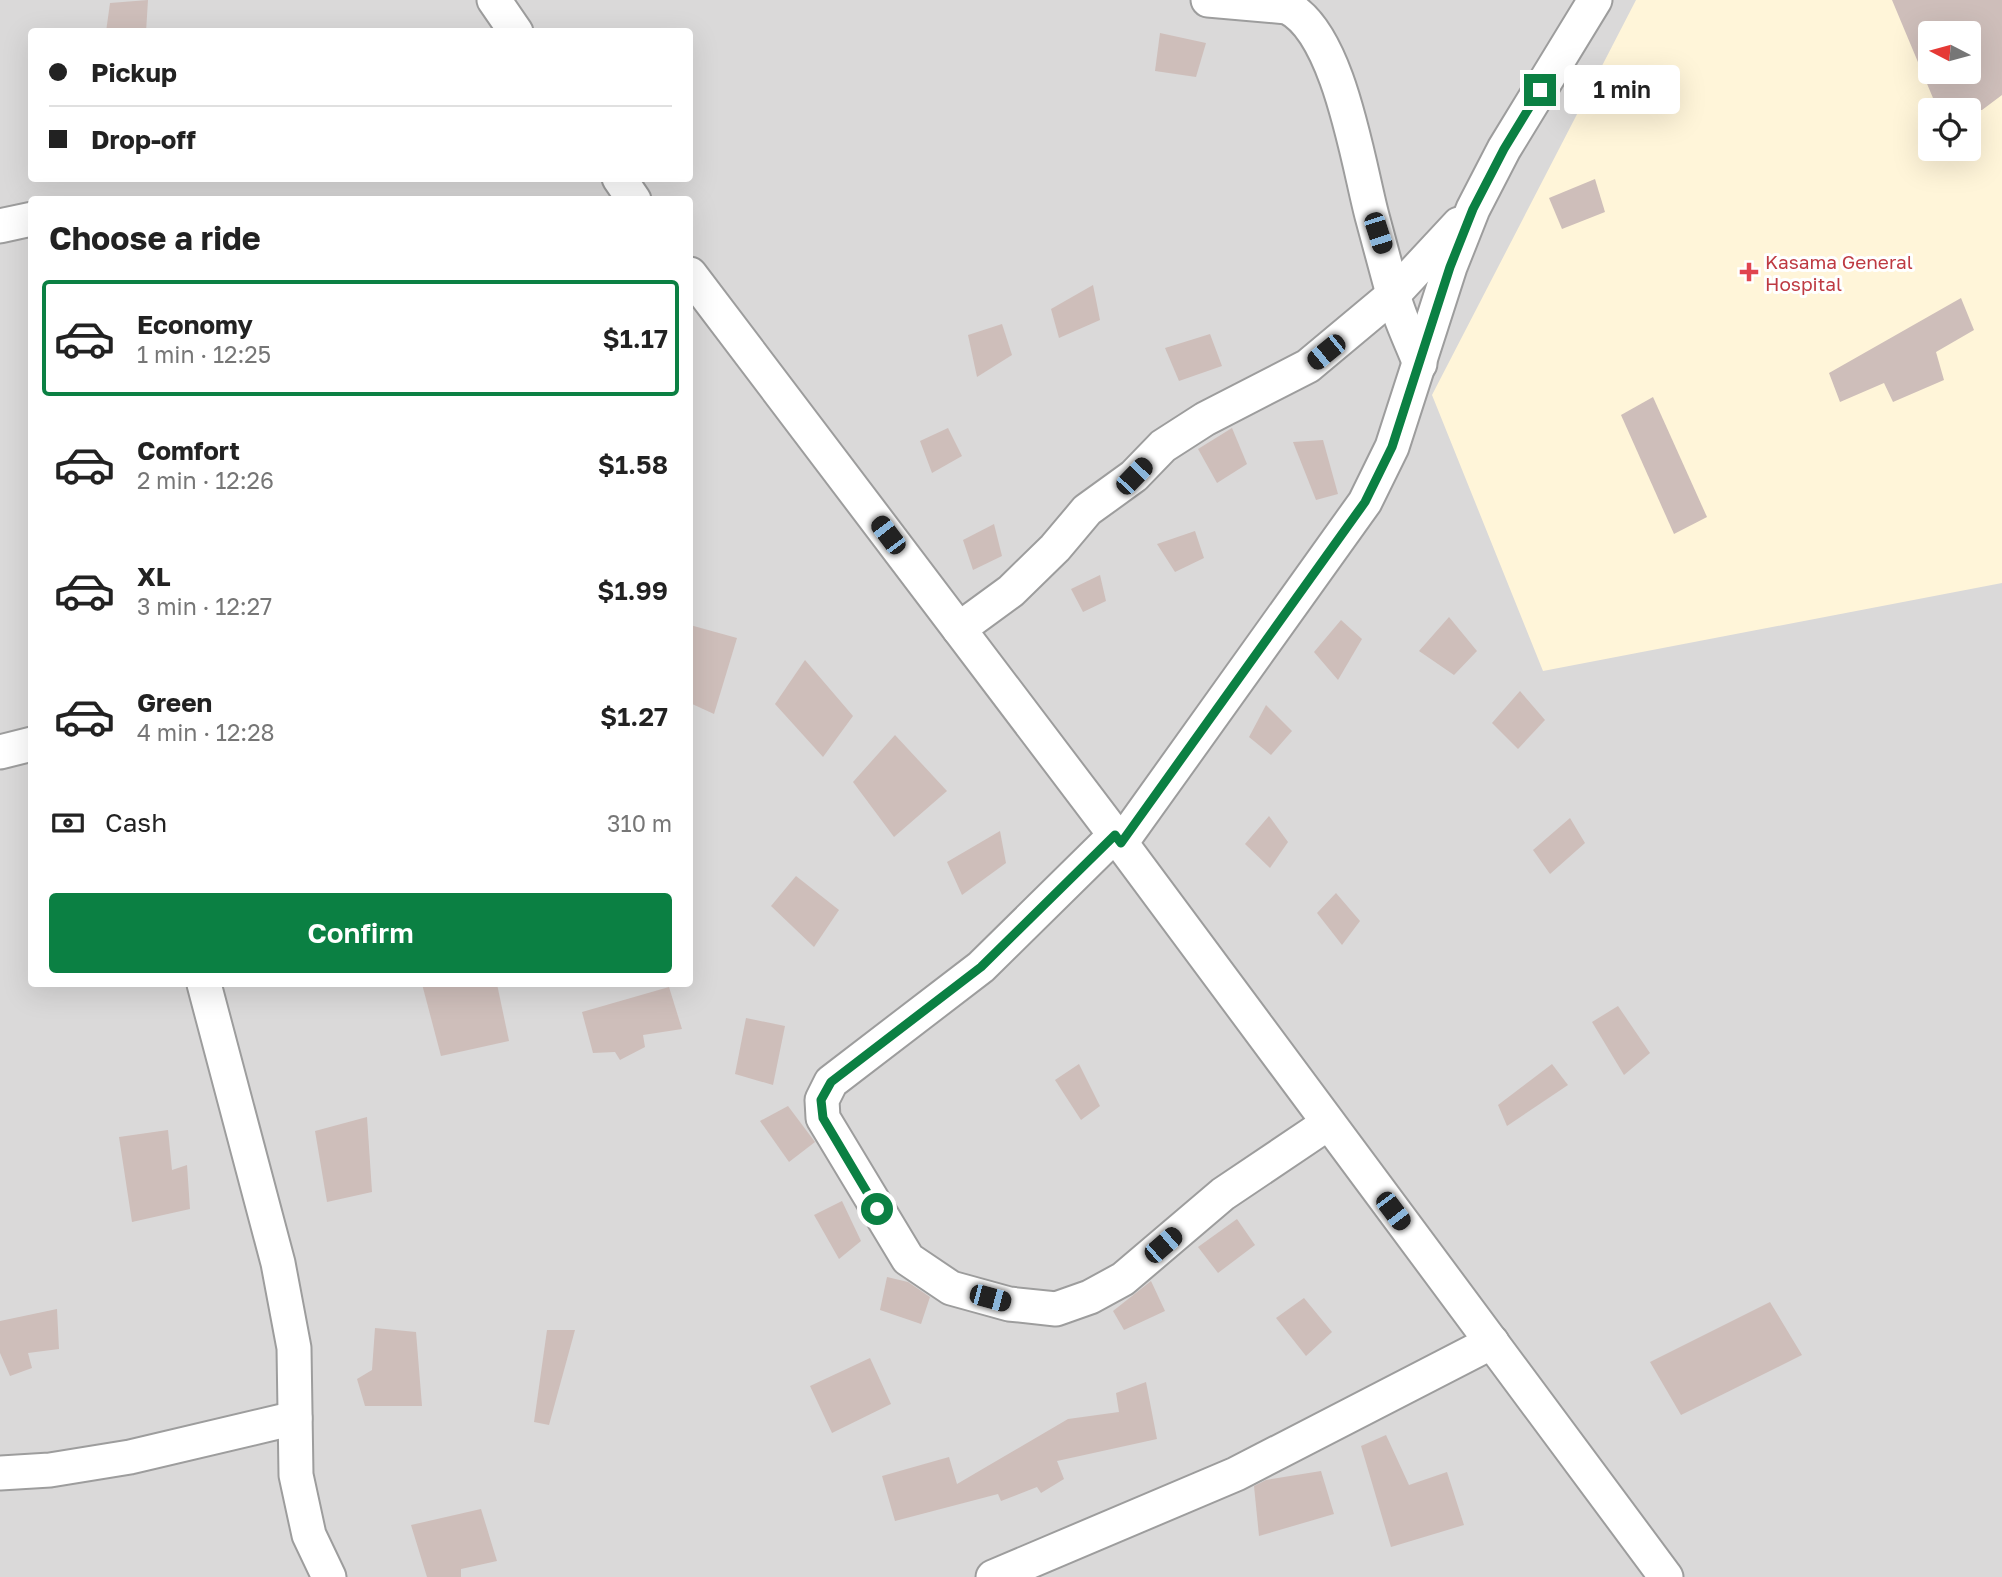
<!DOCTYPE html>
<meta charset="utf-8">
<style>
:root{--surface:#fff;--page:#f6f6f6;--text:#222;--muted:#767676;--line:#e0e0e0;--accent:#0b8043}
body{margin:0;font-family:"Golos Text",sans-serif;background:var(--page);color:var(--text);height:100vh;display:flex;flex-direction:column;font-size:26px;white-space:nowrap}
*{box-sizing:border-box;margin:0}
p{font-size:23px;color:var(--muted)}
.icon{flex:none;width:38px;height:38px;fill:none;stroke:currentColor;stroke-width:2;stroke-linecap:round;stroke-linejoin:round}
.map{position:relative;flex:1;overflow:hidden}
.panel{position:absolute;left:28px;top:196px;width:665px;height:791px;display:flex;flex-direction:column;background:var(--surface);border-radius:7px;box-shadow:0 7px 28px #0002}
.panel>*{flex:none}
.top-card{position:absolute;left:28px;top:28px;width:665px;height:154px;border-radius:7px;box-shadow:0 7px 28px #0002;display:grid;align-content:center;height:154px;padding:0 21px;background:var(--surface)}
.needle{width:46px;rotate:276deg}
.buttons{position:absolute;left:1918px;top:21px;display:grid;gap:14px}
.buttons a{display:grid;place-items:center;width:63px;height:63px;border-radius:7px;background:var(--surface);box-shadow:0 7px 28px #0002;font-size:35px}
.end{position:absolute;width:32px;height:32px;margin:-16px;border:9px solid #0b8043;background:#fff;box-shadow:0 0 0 4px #fff}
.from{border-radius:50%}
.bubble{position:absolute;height:49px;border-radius:7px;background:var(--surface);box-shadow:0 7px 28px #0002;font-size:23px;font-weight:600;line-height:49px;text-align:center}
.car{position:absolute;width:21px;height:42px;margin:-21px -10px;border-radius:9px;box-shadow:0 0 5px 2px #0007;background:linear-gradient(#222 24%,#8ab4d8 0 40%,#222 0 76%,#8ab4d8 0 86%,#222 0)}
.top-card b{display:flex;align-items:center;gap:24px;height:66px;font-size:26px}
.top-card b+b{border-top:2px solid var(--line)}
.top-card i{width:18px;height:18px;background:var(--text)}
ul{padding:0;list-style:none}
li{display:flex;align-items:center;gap:21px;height:116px;margin:0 14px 10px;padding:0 7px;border:4px solid transparent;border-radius:7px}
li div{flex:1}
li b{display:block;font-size:26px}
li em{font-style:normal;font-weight:600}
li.active{border-color:var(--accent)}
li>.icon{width:63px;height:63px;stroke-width:1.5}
h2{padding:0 21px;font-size:32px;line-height:84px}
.pay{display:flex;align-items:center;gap:18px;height:77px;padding:0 21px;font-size:26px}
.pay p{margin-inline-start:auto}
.action{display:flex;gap:14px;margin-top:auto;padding:14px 21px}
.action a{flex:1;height:80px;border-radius:7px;background:var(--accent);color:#fff;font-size:28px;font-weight:600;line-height:80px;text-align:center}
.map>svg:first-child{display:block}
</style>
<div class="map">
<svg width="2002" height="1577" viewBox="0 0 2002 1577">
<rect width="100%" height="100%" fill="#eee6e1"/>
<!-- residential -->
<path fill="#dad9d9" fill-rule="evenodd" d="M0,0H2002V1577H0ZM32,32H690V178H32ZM1930,33H1969V72H1930ZM1930,110H1969V149H1930ZM32,200H690V984H32Z"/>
<!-- education -->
<path fill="#fff5d9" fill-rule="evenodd" d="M1636,0H2002V583L1543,671L1432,395ZM1930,33H1969V72H1930ZM1930,110H1969V149H1930Z"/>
<!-- building -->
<g fill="#cebeba" fill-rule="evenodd">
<polygon points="148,0 146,32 106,32 110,3"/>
<path d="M1892,0H2002V95L1982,110H1938ZM1930,33H1969V72H1930Z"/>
<polygon points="1160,33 1206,43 1196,77 1155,71"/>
<polygon points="1595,179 1605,212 1562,229 1549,198"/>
<polygon points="1093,285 1100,320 1059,338 1051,309"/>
<polygon points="1961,298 1974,330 1936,352 1944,380 1893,402 1884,383 1840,402 1829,373"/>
<polygon points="1002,324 1012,355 977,377 968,335"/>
<polygon points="1210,334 1222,366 1179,381 1165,348"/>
<polygon points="1653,397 1707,517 1674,534 1621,415"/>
<polygon points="948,428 962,456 932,473 920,441"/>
<polygon points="1232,428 1247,464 1217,483 1198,449"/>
<polygon points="1323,440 1338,494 1316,500 1293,442"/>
<polygon points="994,524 1002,556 973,570 963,540"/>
<polygon points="1195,531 1204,558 1175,572 1157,544"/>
<polygon points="1100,575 1106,601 1083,612 1071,589"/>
<polygon points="1449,617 1477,651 1454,675 1419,651"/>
<polygon points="1341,620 1362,639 1338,680 1314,652"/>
<polygon points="690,625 737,638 714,714 690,703"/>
<polygon points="805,660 853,716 823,757 775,704"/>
<polygon points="1520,691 1545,720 1518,749 1492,723"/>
<polygon points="1266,705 1292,731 1271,755 1249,737"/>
<polygon points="895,735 947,791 894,837 853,782"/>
<polygon points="1269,816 1288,842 1270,868 1245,844"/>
<polygon points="1570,818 1585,843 1550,874 1533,850"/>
<polygon points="1000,831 1006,863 962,895 947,862"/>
<polygon points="796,876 839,910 814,947 771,906"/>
<polygon points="1336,893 1360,921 1342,945 1317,913"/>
<polygon points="422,984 497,984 509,1041 441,1056"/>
<polygon points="669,987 682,1029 643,1035 645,1047 620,1060 615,1052 593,1053 582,1012"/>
<polygon points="1618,1006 1650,1053 1624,1075 1592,1022"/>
<polygon points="746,1018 785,1026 773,1085 735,1074"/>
<polygon points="1079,1064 1100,1106 1081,1120 1055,1080"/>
<polygon points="1552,1064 1568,1085 1507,1126 1498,1105"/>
<polygon points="788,1106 815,1142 789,1162 760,1121"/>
<polygon points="367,1117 372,1192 327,1202 315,1131"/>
<polygon points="168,1130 172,1170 187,1165 190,1209 132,1222 119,1137"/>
<polygon points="842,1201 861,1241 839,1259 814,1215"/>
<polygon points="1237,1219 1255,1245 1218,1273 1198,1247"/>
<polygon points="887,1277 908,1282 930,1297 921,1324 880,1310"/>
<polygon points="1151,1281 1165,1311 1124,1330 1113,1311"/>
<polygon points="1304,1298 1332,1332 1306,1356 1276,1318"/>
<polygon points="1770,1302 1802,1355 1681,1415 1650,1362"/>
<polygon points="57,1309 59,1349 28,1353 32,1368 10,1376 0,1353 0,1321"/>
<polygon points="375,1328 416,1332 422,1406 365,1406 357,1379 372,1370"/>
<polygon points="547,1330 575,1330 549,1425 534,1422"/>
<polygon points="870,1358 891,1404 832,1433 810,1386"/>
<polygon points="1146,1382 1157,1439 1057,1461 1064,1479 1041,1493 1037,1487 1001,1501 998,1494 895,1521 882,1476 949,1457 957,1484 1068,1419 1119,1412 1116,1393"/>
<polygon points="1386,1435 1409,1485 1447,1472 1464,1525 1391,1547 1361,1446"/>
<polygon points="1321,1471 1334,1514 1259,1536 1254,1486 1266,1480"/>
<polygon points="481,1509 497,1561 461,1569 461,1577 427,1577 411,1525"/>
</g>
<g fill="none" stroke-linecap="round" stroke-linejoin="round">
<!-- minor casing -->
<g stroke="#9d9d9d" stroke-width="37">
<g id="minor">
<polyline points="494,0 516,32"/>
<path d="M1208,0L1287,7C1339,32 1358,163 1372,216C1379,242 1386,268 1393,294C1399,317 1411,341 1420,364"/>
<polyline points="619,178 634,200"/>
<polyline points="0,226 32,219"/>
<polyline points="690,274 1121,843 1666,1577"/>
<polyline points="959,629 1011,591 1055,548 1087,510 1134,476 1163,446 1205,419 1308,366 1393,295 1459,224"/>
<polyline points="0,752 32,744"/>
<polyline points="1115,835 981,967 831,1082 822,1100 823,1118 908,1259 951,1288 1009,1304 1056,1309 1090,1297 1123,1279 1223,1194 1327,1124"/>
<polyline points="1121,843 1365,502 1392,447 1450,267 1473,209 1504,149 1595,0"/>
<polyline points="204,984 278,1263 294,1348 296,1475 309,1535 329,1577"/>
<polyline points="0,1473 50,1470 130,1457 295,1418"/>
<polyline points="993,1577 1236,1474 1492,1342"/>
</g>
</g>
<!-- minor -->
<use href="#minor" stroke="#fff" stroke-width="33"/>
</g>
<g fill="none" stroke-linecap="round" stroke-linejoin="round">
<!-- route -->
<polyline stroke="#0b8043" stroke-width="9" points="877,1209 823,1118 821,1100 831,1082 981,967 1115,835 1121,843 1365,502 1392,447 1450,267 1473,209 1504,149 1540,90"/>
</g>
<!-- markers -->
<path fill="#e0444e" stroke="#fff" stroke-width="2.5" d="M1745.5 261.5h7v7h7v7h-7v7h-7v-7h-7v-7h7z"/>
<g text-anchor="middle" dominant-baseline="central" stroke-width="6" stroke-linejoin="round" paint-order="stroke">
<!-- health labels -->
<g font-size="19" fill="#be3a42" stroke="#fff" text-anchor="start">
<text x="1765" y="261">Kasama General<tspan x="1765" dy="22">Hospital</tspan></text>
</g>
</g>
</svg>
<div class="buttons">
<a><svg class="needle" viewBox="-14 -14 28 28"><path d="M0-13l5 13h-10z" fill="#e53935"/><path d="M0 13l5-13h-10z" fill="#767676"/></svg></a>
<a><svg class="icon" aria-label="locate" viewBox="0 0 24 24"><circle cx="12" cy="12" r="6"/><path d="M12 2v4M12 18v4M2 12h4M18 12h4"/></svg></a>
</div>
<i class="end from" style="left:877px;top:1209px"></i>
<i class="end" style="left:1540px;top:90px"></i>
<div class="bubble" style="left:1564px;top:65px;width:116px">1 min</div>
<i class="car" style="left:1378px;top:233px;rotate:162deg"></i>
<i class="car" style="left:1326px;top:352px;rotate:231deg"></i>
<i class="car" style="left:1134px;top:476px;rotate:44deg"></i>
<i class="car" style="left:888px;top:535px;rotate:323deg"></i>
<i class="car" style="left:1393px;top:1211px;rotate:143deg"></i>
<i class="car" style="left:1163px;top:1245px;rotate:49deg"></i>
<i class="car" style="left:990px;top:1298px;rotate:105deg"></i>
<div class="top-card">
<b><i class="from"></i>Pickup</b>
<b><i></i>Drop-off</b>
</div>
<section class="panel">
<h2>Choose a ride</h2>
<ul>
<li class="active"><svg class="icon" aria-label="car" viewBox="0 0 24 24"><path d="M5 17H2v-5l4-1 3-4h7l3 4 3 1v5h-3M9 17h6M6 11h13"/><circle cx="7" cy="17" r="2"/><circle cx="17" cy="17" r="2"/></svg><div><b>Economy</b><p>1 min · 12:25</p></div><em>$1.17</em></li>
<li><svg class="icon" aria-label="car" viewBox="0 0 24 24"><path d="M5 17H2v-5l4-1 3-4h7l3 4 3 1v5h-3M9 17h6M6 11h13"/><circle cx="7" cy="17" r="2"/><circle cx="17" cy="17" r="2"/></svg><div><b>Comfort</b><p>2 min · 12:26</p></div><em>$1.58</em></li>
<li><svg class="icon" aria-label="car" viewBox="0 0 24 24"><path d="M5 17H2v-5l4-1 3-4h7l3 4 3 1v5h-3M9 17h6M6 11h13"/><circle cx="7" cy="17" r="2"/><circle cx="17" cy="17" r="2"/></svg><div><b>XL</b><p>3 min · 12:27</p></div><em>$1.99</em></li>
<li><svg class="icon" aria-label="car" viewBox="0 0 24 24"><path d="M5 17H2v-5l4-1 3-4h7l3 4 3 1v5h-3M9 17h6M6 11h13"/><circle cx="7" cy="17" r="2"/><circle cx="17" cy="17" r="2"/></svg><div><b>Green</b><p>4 min · 12:28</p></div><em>$1.27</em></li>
</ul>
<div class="pay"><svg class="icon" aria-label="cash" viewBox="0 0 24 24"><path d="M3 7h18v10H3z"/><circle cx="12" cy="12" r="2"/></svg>Cash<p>310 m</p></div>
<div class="action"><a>Confirm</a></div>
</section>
</div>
